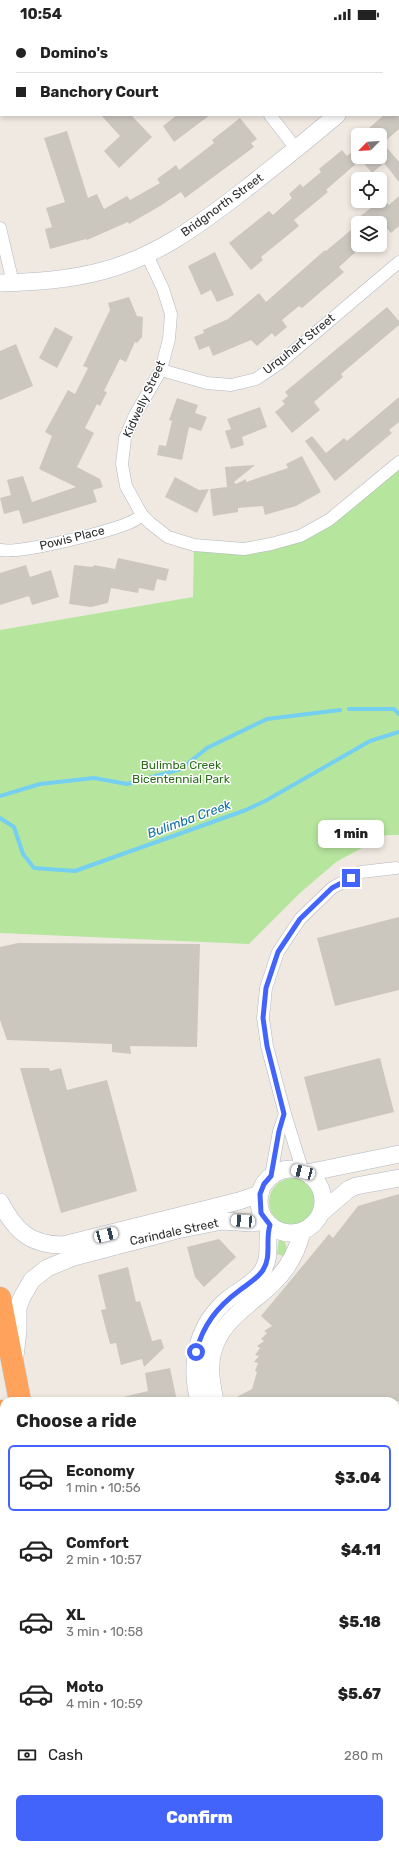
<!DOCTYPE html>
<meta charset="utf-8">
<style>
:root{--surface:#fff;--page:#f6f6f6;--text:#222;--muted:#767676;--line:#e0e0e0;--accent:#4264fb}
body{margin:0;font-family:Rubik,sans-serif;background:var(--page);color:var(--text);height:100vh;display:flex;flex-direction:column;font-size:15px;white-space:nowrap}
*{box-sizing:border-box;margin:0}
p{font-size:13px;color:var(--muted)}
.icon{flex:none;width:22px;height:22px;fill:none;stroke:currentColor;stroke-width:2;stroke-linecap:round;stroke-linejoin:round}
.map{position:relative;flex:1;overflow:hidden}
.sheet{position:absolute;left:0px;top:1369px;width:399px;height:452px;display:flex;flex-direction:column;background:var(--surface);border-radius:12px 12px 0 0;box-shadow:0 2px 6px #0003}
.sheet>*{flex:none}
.hud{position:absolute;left:0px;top:0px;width:399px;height:88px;box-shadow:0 2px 6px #0003;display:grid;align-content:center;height:88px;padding:0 16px;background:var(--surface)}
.needle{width:26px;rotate:246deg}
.controls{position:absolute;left:351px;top:100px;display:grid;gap:8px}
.controls a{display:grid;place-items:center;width:36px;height:36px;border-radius:6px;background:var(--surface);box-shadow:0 2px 6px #0003;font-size:20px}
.end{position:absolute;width:18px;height:18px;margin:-9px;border:5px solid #4264fb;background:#fff;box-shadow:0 0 0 2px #fff}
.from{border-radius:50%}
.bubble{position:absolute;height:28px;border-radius:6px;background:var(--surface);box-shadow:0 2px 6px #0003;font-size:13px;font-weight:800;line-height:28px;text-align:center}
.car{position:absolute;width:12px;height:24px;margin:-12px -6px;border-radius:5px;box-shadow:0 0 3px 1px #0007;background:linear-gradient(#fff 24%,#345 0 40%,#fff 0 76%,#345 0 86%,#fff 0)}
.hud b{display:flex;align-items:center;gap:14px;height:38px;font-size:15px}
.hud b+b{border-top:1px solid var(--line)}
.hud i{width:10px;height:10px;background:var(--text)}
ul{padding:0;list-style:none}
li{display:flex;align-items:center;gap:12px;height:66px;margin:0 8px 6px;padding:0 8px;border:2px solid transparent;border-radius:6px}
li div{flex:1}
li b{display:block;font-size:15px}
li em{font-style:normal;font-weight:800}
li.on{border-color:var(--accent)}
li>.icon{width:36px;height:36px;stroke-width:1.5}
h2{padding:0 16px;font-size:18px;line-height:48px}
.pay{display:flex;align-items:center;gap:10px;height:44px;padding:0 16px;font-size:15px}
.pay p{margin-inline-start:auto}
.action{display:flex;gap:8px;margin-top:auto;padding:8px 16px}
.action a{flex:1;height:46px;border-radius:6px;background:var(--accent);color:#fff;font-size:16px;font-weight:800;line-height:46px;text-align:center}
.status{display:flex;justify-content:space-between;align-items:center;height:28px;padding:0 20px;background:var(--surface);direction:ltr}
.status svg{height:11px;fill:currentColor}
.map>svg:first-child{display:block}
</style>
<div class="status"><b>10:54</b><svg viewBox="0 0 49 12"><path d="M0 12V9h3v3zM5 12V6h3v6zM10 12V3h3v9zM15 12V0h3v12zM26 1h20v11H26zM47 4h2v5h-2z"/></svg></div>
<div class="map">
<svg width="399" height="1821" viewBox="0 0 399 1821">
<rect width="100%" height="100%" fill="#efe9e1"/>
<!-- green -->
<g fill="#b6e59e">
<polygon points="399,434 399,807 386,807 336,834 300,865 249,916 0,905 0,602 193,569 194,517 220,520 300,508"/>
<circle cx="293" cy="1174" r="24"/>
<polygon points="279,1211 284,1212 287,1221 287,1229 277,1226"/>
</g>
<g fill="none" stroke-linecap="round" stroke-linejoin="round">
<!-- stream -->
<g stroke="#75cff0" stroke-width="4">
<polyline points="349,681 394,681 399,686"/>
<polyline points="0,768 40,756 94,750 127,756 181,741 207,720 267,691 340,682"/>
<polyline points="0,790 14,799 23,826 34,840 75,843 246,782 267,772 370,713 399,704"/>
</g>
</g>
<!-- building -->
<g fill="#cbc7bf">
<polygon points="101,87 131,87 152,109 119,140 104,123 120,108"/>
<polygon points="177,87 210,87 174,114 163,98"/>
<polygon points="384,87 399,87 399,101 383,115 399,134 399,154 384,135 372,145 359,129 380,129 380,107 361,107"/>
<polygon points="240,90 257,111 251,115 254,119 185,170 181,164 160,178 129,196 128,194 87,212 86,211 50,221 45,201 52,199 46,180 65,174 44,110 67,103 88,170 97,166 104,181 127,168 130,172 160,155 157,151 176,137 179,142 214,115 212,112"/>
<polygon points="358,119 358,134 326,162 328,164 294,192 299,198 261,229 263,232 251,242 229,215 269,183 273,187 292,170 289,166 300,156 303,159 321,144 319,141 342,122 347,128"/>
<polygon points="399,168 399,198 391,205 382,195 364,195 359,189 380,173 382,169 389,177"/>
<polygon points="358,196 358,222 339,239 344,244 302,280 299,278 282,292 287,299 275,309 272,305 257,318 251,312 213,328 209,318 199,322 194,309 204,305 203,302 228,291 259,265 266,274 325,222 326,223"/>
<polygon points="215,224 234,267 217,274 211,262 201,267 188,238"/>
<polygon points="129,269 137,288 143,289 142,309 137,315 135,314 126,334 120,331 104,363 107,364 100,378 97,376 85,400 94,405 77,439 100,451 103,459 93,462 97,474 23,496 19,482 4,486 0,470 11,467 7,452 23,448 32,474 76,459 39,441 52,408 45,404 68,362 75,366 88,340 83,338 110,282 108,275"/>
<polygon points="387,279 399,293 399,297 341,346 343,349 314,374 320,382 292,405 275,384 285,376 282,373 288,368 285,364"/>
<polygon points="55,299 73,309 57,340 39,330"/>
<polygon points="16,316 33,358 0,372 0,323"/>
<polygon points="399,369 399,394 389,402 392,405 335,453 305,413 312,408 326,425 344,410 347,413"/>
<polygon points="177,370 198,377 195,385 207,389 201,403 189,399 182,432 157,427 159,417 166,418 172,393 169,392"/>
<polygon points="260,379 267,399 242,409 244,417 231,421 225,403 231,401 227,391"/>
<polygon points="302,428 321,464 296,478 265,487 263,478 238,480 238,484 213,488 210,461 227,459 225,439 255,437 234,454 236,456 246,451 246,454 288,440 286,436"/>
<polygon points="175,449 199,462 209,461 197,485 165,469"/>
<polygon points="118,530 169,541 166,553 157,551 154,563 139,560 138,565 111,560 108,575 91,579 69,576 74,537 93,539 94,537 115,541"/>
<polygon points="26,537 30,549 51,542 59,569 32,577 29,568 0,577 0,545"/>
<polygon points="399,889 399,962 335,978 317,910"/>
<polygon points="18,915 200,916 197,1019 130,1018 131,1026 112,1024 112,1016 7,1012 0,992 0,919"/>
<polygon points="380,1030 394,1084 318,1103 304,1049"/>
<polygon points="20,1040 49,1040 50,1043 61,1040 67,1062 107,1052 137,1163 61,1185"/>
<polygon points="399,1166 399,1373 229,1373 252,1361 257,1344 255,1343 258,1335 254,1334 259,1328 255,1327 260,1320 257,1318 264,1313 261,1311 267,1305 264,1303 272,1298 261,1288 329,1206 333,1210 358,1178"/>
<polygon points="219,1211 236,1229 204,1259 195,1249 187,1219"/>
<polygon points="128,1239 136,1274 140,1273 152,1313 161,1311 164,1320 144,1339 142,1331 121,1337 116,1315 110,1316 101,1282 106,1281 98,1247"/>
<polygon points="170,1340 177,1373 123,1373 123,1369 148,1363 145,1345"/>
</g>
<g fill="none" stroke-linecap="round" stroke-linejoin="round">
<!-- street casing -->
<g stroke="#b4b7c1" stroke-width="13">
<g id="street">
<polyline points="56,1 56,0"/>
<polyline points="0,80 1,78"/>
<polyline points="270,87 297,122"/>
<polyline points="0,200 13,255"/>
<polyline points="147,227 163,261 171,286 169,311 161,342 135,387 125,410 122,436 126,458 142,487 150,495 168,509 194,517 244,521 271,516 300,508 329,492 399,434"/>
<polyline points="161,342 207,355 231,357 256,351 281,334 399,234"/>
<path d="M0,522C21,526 107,504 129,495C134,493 138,490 142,487"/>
<polyline points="303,1144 285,1086 267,1018 263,990 266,960 278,924 300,891 332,860 361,844 396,840"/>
<polyline points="271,1148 279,1103 285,1086"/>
</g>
</g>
<!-- secondary casing -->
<g stroke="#b4b7c1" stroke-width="18">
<g id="secondary">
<polyline points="398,36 399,35"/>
<path d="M0,255C35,254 68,252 102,243C156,229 199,197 243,163C275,138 306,113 337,87"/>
<circle cx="291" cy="1173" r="32"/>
<polyline points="307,1145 399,1126"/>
<path d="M0,1174C15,1202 29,1217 63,1217L239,1173L260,1166"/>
<polyline points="321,1185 349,1161 356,1158 399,1150"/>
<polyline points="15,1328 18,1303 18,1280 22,1269 32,1252 47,1240 74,1229 177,1202 222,1193 252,1195 266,1193"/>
<path d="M199,1373C189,1335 197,1297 228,1271C240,1262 256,1254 263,1242C272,1227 265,1212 270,1197"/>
<path d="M215,1373C212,1358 209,1342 212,1327C219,1293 249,1278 272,1256C288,1241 297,1224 302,1204"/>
<polyline points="0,1493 4,1493"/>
<polyline points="395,1694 399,1699"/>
<polyline points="395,1751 399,1762"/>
</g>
</g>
<!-- primary casing -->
<g stroke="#c9c9c9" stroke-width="20">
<g id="primary">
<polyline points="395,1777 399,1776"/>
<polyline points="395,1801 399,1800"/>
<polyline points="224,1821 239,1817"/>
<polyline points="330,1821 343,1817"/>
</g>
</g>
<!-- highway casing -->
<g stroke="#c9c9c9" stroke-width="23">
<g id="highway">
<polyline points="0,1270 20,1373"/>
<polyline points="0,1383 4,1414"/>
<polyline points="0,1666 4,1632"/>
<polyline points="27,1817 29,1821"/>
<polyline points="0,1821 4,1805"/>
</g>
</g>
<!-- street -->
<use href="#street" stroke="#fff" stroke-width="12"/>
<!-- secondary -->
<use href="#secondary" stroke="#fff" stroke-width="17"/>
<!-- primary -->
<use href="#primary" stroke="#f2d163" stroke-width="19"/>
<!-- highway -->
<use href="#highway" stroke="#ffa35c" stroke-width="22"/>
</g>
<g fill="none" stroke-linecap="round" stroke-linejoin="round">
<!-- route -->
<path stroke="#4264fb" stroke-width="5" d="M196,1324C203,1297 217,1279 240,1262C248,1256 257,1251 263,1242C272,1228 265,1212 270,1197L261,1185L260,1166L264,1156L271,1148L279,1103L284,1086L267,1018L263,990L266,960L278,924L300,891L332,860L351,850"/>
</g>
<g text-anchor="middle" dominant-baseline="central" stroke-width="3" stroke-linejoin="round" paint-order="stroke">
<!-- street labels -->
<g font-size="12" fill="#2e2e2e" stroke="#fff">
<text transform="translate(222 177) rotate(-36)">Bridgnorth Street</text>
<text transform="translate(299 316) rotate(-39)">Urquhart Street</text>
<text transform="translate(144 371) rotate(-65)">Kidwelly Street</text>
<text transform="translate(72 510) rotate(-14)">Powis Place</text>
<text transform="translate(174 1204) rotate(-12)">Carindale Street</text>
</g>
<!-- park labels -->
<g font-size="12" fill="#2c6e1b" stroke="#fff">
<text x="181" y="737">Bulimba Creek<tspan x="181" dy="14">Bicentennial Park</tspan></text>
</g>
<!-- water labels -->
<g font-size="13" font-style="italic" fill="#0d6fa3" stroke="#fff">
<text transform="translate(189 791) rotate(-20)">Bulimba Creek</text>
</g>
</g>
</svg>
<div class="controls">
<a><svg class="needle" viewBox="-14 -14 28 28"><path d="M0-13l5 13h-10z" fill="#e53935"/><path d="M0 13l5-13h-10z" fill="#767676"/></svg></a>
<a><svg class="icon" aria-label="locate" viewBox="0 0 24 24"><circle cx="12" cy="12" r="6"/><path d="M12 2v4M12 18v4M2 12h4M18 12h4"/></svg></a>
<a><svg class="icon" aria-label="layers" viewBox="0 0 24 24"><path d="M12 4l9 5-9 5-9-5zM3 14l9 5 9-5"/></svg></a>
</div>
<i class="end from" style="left:196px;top:1324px"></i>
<i class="end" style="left:351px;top:850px"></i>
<div class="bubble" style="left:318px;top:792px;width:66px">1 min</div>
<i class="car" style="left:303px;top:1144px;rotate:285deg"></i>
<i class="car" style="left:243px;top:1193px;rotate:274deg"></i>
<i class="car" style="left:106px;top:1207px;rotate:75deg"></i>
<div class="hud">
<b><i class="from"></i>Domino's</b>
<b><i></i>Banchory Court</b>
</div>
<section class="sheet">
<h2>Choose a ride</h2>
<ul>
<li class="on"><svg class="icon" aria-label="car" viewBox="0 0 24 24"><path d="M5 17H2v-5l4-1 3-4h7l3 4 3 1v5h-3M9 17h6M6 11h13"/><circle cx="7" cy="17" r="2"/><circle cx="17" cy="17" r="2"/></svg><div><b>Economy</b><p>1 min · 10:56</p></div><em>$3.04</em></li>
<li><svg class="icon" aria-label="car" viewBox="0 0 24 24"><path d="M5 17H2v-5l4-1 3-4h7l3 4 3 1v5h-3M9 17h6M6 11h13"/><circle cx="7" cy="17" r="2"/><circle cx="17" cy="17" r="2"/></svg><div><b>Comfort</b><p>2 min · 10:57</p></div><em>$4.11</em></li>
<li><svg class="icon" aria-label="car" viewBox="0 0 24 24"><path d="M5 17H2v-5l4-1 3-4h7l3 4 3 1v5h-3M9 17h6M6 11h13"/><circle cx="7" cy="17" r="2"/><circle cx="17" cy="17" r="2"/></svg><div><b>XL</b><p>3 min · 10:58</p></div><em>$5.18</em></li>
<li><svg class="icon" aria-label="car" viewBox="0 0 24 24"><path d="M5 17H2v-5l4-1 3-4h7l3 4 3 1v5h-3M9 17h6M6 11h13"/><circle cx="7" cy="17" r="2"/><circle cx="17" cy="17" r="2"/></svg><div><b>Moto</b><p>4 min · 10:59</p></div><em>$5.67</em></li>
</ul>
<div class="pay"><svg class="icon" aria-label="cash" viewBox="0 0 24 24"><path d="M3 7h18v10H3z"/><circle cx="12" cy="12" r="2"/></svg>Cash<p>280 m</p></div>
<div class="action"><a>Confirm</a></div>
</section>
</div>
